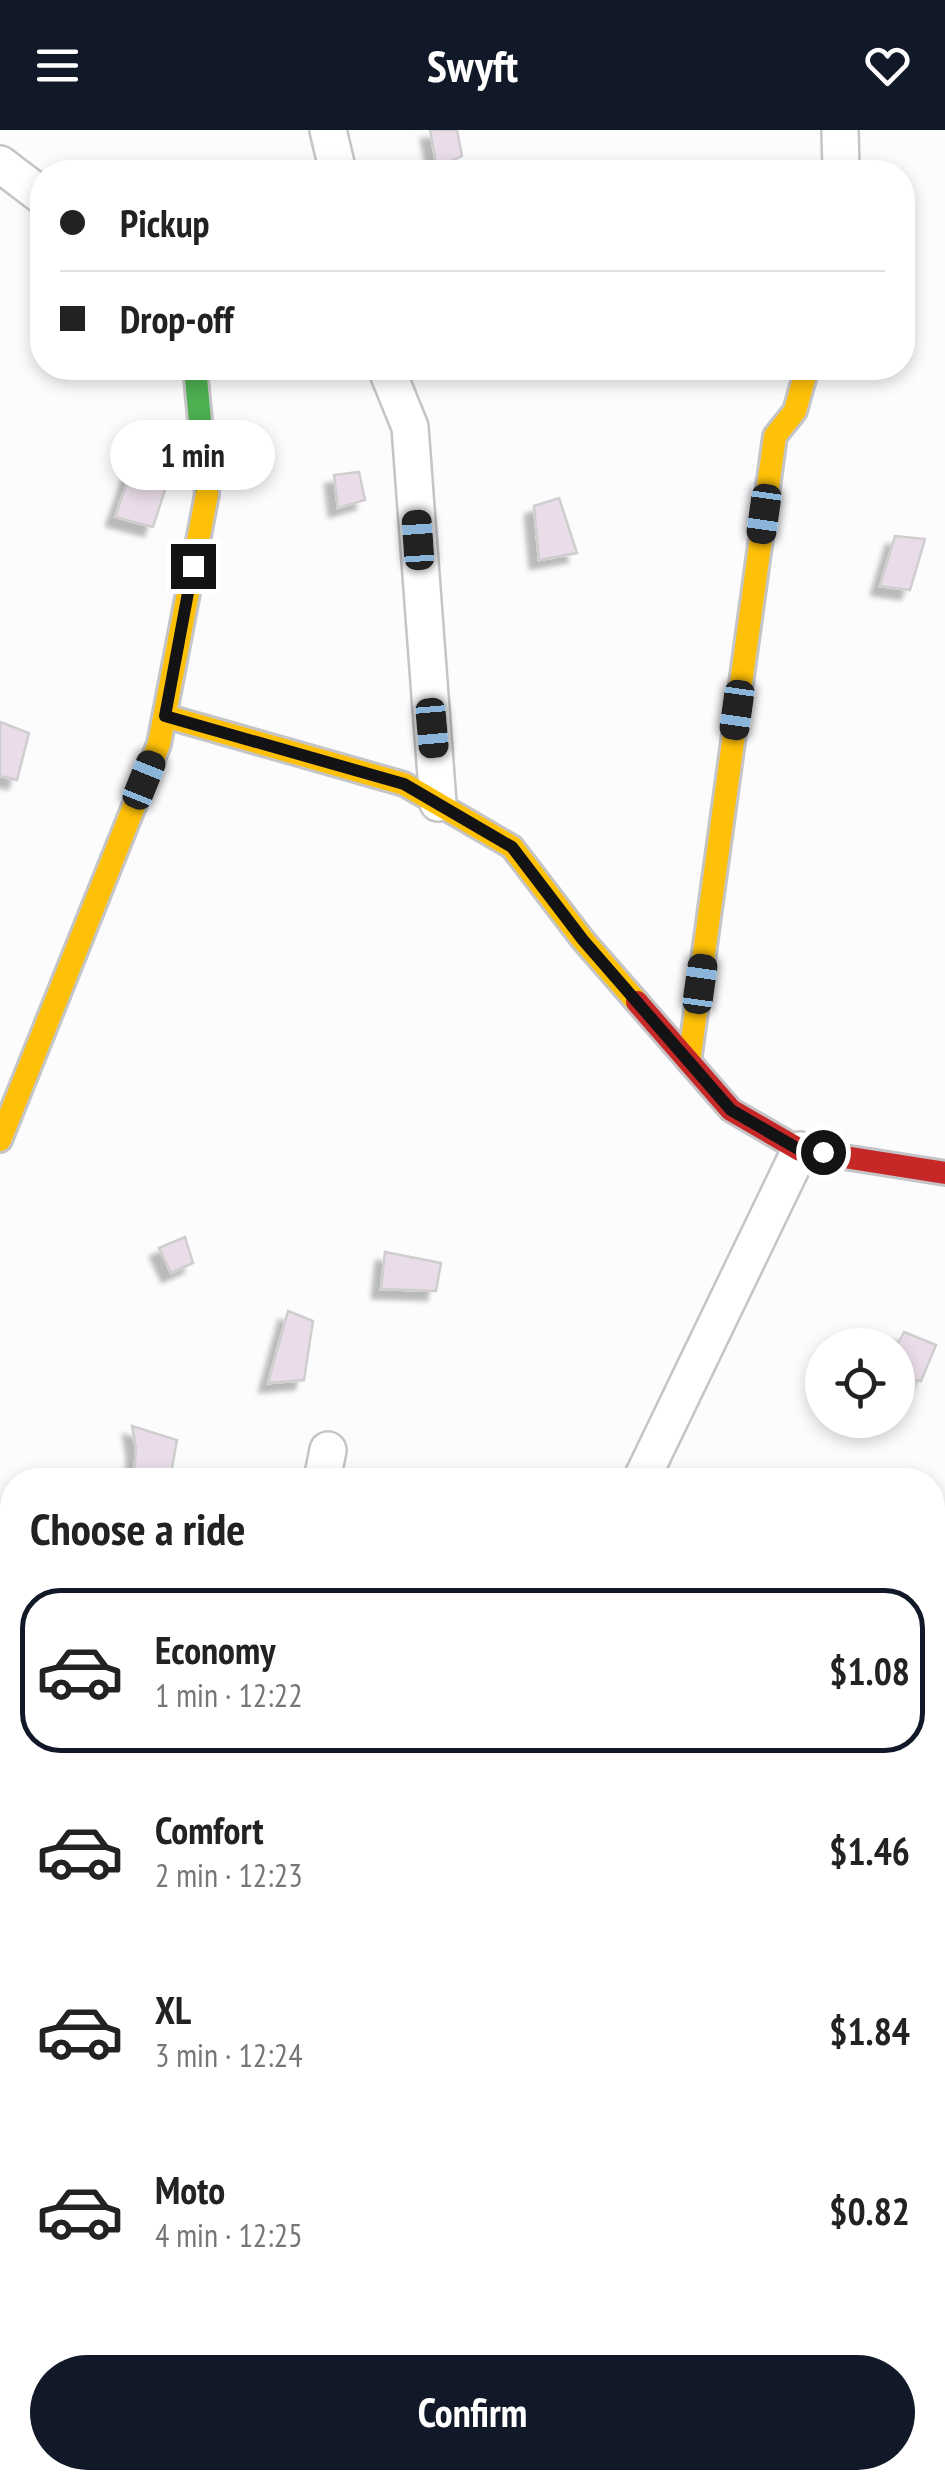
<!DOCTYPE html>
<meta charset="utf-8">
<style>
:root{--surface:#fff;--page:#f2f2f2;--text:#222;--muted:#767676;--line:#e0e0e0;--accent:#111827}
body{margin:0;font-family:"PT Sans Narrow",sans-serif;background:var(--page);color:var(--text);height:100vh;display:flex;flex-direction:column;font-size:38px;white-space:nowrap}
*{box-sizing:border-box;margin:0}
p{font-size:32px;color:var(--muted)}
.icon{flex:none;width:55px;height:55px;fill:none;stroke:currentColor;stroke-width:2;stroke-linecap:round;stroke-linejoin:round}
.map{position:relative;flex:1;overflow:hidden}
.details{position:absolute;left:0px;top:1338px;width:945px;height:1022px;display:flex;flex-direction:column;background:var(--surface);border-radius:40px 40px 0 0;box-shadow:0 5px 15px #0003}
.details>*{flex:none}
.hud{position:absolute;left:30px;top:30px;width:885px;height:220px;border-radius:40px;box-shadow:0 5px 15px #0003;display:grid;align-content:center;height:220px;padding:0 30px;background:var(--surface)}
.buttons{position:absolute;left:805px;top:1198px;display:grid;gap:20px}
.buttons a{display:grid;place-items:center;width:110px;height:110px;border-radius:50%;background:var(--surface);box-shadow:0 5px 15px #0003;font-size:50px}
.end{position:absolute;width:45px;height:45px;margin:-22px;border:12px solid #131315;background:#fff;box-shadow:0 0 0 5px #fff}
.from{border-radius:50%}
.bubble{position:absolute;height:70px;border-radius:35px;background:var(--surface);box-shadow:0 5px 15px #0003;font-size:32px;font-weight:700;line-height:70px;text-align:center}
.car{position:absolute;width:30px;height:60px;margin:-30px -15px;border-radius:12px;box-shadow:0 0 8px 2px #0007;background:linear-gradient(#222 24%,#8ab4d8 0 40%,#222 0 76%,#8ab4d8 0 86%,#222 0)}
.hud b{display:flex;align-items:center;gap:35px;height:95px;font-size:38px}
.hud b+b{border-top:2px solid var(--line)}
.hud i{width:25px;height:25px;background:var(--text)}
ul{padding:0;list-style:none}
li{display:flex;align-items:center;gap:30px;height:165px;margin:0 20px 15px;padding:0 10px;border:5px solid transparent;border-radius:40px}
li div{flex:1}
li b{display:block;font-size:38px}
li em{font-style:normal;font-weight:700}
li.selected{border-color:var(--accent)}
li>.icon{width:90px;height:90px;stroke-width:1.5}
h2{padding:0 30px;font-size:45px;line-height:120px}
.action{display:flex;gap:20px;margin-top:auto;padding:20px 30px}
.action a{flex:1;height:115px;border-radius:60px;background:var(--accent);color:#fff;font-size:40px;font-weight:700;line-height:115px;text-align:center}
header{display:flex;justify-content:space-between;align-items:center;height:130px;padding:0 30px;background:var(--accent);color:#fff;font-size:45px;font-weight:700}
.map>svg:first-child{display:block}
</style>
<header><svg class="icon" aria-label="menu" viewBox="0 0 24 24"><path d="M4 6h16M4 12h16M4 18h16"/></svg>Swyft<svg class="icon" aria-label="heart" viewBox="0 0 24 24"><path d="M12 20l-8-8c-3-5 5-10 8-4 3-6 11-1 8 4z"/></svg></header>
<div class="map">
<svg width="945" height="2359" viewBox="0 0 945 2359">
<defs>
<filter id="shadow"><feDropShadow dx="-9" dy="9" stdDeviation="2.5" flood-color="#0004"/></filter>
</defs>
<rect width="100%" height="100%" fill="#fcfcfe"/>
<!-- green -->
<polygon fill="#cde8d3" points="254,2348 555,2348 547,2359 263,2359"/>
<!-- building -->
<g fill="#eadde9" stroke="#cfcecf" stroke-width="2.5" filter="url(#shadow)">
<polygon points="430,0 457,0 462,26 437,38"/>
<polygon points="137,324 172,338 153,397 115,387"/>
<polygon points="359,342 365,370 338,378 334,345"/>
<polygon points="559,368 577,423 539,430 534,376"/>
<polygon points="895,406 925,409 910,460 880,456"/>
<polygon points="0,592 29,603 17,650 0,646"/>
<polygon points="185,1107 193,1133 171,1143 159,1118"/>
<polygon points="385,1122 441,1133 436,1161 381,1159"/>
<polygon points="288,1181 313,1191 304,1250 268,1253"/>
<polygon points="904,1202 936,1215 921,1251 898,1247 897,1215"/>
<polygon points="132,1296 177,1310 170,1349 134,1350 136,1318"/>
</g>
<g fill="none" stroke-linecap="round" stroke-linejoin="round">
<!-- street casing -->
<g stroke="#c5c5c7" stroke-width="40">
<g id="street">
<polyline points="328,0 338,42"/>
<polyline points="840,0 841,42"/>
<polyline points="0,34 42,66"/>
<polyline points="386,238 410,297 438,673"/>
<polyline points="322,1350 328,1320"/>
<polyline points="641,1350 800,1020"/>
<polyline points="0,1736 12,1739"/>
<polyline points="0,2191 12,2204"/>
<polyline points="151,2348 163,2359"/>
</g>
</g>
<!-- fast casing -->
<g stroke="#c5c5c7" stroke-width="28">
<polyline id="fast" points="195,238 207,364"/>
</g>
<!-- slow casing -->
<g stroke="#c5c5c7" stroke-width="28">
<g id="slow">
<polyline points="165,586 404,654 512,717 583,810 637,872"/>
<polyline points="689,932 775,306 795,281 807,238"/>
<polyline points="0,1010 159,614 207,364"/>
</g>
</g>
<!-- jam casing -->
<g stroke="#c5c5c7" stroke-width="28">
<polyline id="jam" points="637,872 731,980 800,1020 945,1043"/>
</g>
<!-- street -->
<use href="#street" stroke="#fff" stroke-width="35"/>
<!-- fast -->
<use href="#fast" stroke="#4caf50" stroke-width="22"/>
<!-- slow -->
<use href="#slow" stroke="#ffc107" stroke-width="22"/>
<!-- jam -->
<use href="#jam" stroke="#c62828" stroke-width="22"/>
</g>
<g fill="none" stroke-linecap="round" stroke-linejoin="round">
<!-- route -->
<polyline stroke="#131315" stroke-width="12" points="193,436 165,586 404,654 512,717 583,810 731,980 800,1020 823,1022"/>
</g>
</svg>
<div class="buttons">
<a><svg class="icon" aria-label="locate" viewBox="0 0 24 24"><circle cx="12" cy="12" r="6"/><path d="M12 2v4M12 18v4M2 12h4M18 12h4"/></svg></a>
</div>
<i class="end from" style="left:823px;top:1022px"></i>
<i class="end" style="left:193px;top:436px"></i>
<div class="bubble" style="left:110px;top:290px;width:165px">1 min</div>
<i class="car" style="left:764px;top:384px;rotate:188deg"></i>
<i class="car" style="left:418px;top:410px;rotate:356deg"></i>
<i class="car" style="left:737px;top:580px;rotate:188deg"></i>
<i class="car" style="left:432px;top:598px;rotate:175deg"></i>
<i class="car" style="left:144px;top:650px;rotate:22deg"></i>
<i class="car" style="left:700px;top:854px;rotate:8deg"></i>
<div class="hud">
<b><i class="from"></i>Pickup</b>
<b><i></i>Drop-off</b>
</div>
<section class="details">
<h2>Choose a ride</h2>
<ul>
<li class="selected"><svg class="icon" aria-label="car" viewBox="0 0 24 24"><path d="M5 17H2v-5l4-1 3-4h7l3 4 3 1v5h-3M9 17h6M6 11h13"/><circle cx="7" cy="17" r="2"/><circle cx="17" cy="17" r="2"/></svg><div><b>Economy</b><p>1 min · 12:22</p></div><em>$1.08</em></li>
<li><svg class="icon" aria-label="car" viewBox="0 0 24 24"><path d="M5 17H2v-5l4-1 3-4h7l3 4 3 1v5h-3M9 17h6M6 11h13"/><circle cx="7" cy="17" r="2"/><circle cx="17" cy="17" r="2"/></svg><div><b>Comfort</b><p>2 min · 12:23</p></div><em>$1.46</em></li>
<li><svg class="icon" aria-label="car" viewBox="0 0 24 24"><path d="M5 17H2v-5l4-1 3-4h7l3 4 3 1v5h-3M9 17h6M6 11h13"/><circle cx="7" cy="17" r="2"/><circle cx="17" cy="17" r="2"/></svg><div><b>XL</b><p>3 min · 12:24</p></div><em>$1.84</em></li>
<li><svg class="icon" aria-label="car" viewBox="0 0 24 24"><path d="M5 17H2v-5l4-1 3-4h7l3 4 3 1v5h-3M9 17h6M6 11h13"/><circle cx="7" cy="17" r="2"/><circle cx="17" cy="17" r="2"/></svg><div><b>Moto</b><p>4 min · 12:25</p></div><em>$0.82</em></li>
</ul>
<div class="action"><a>Confirm</a></div>
</section>
</div>
